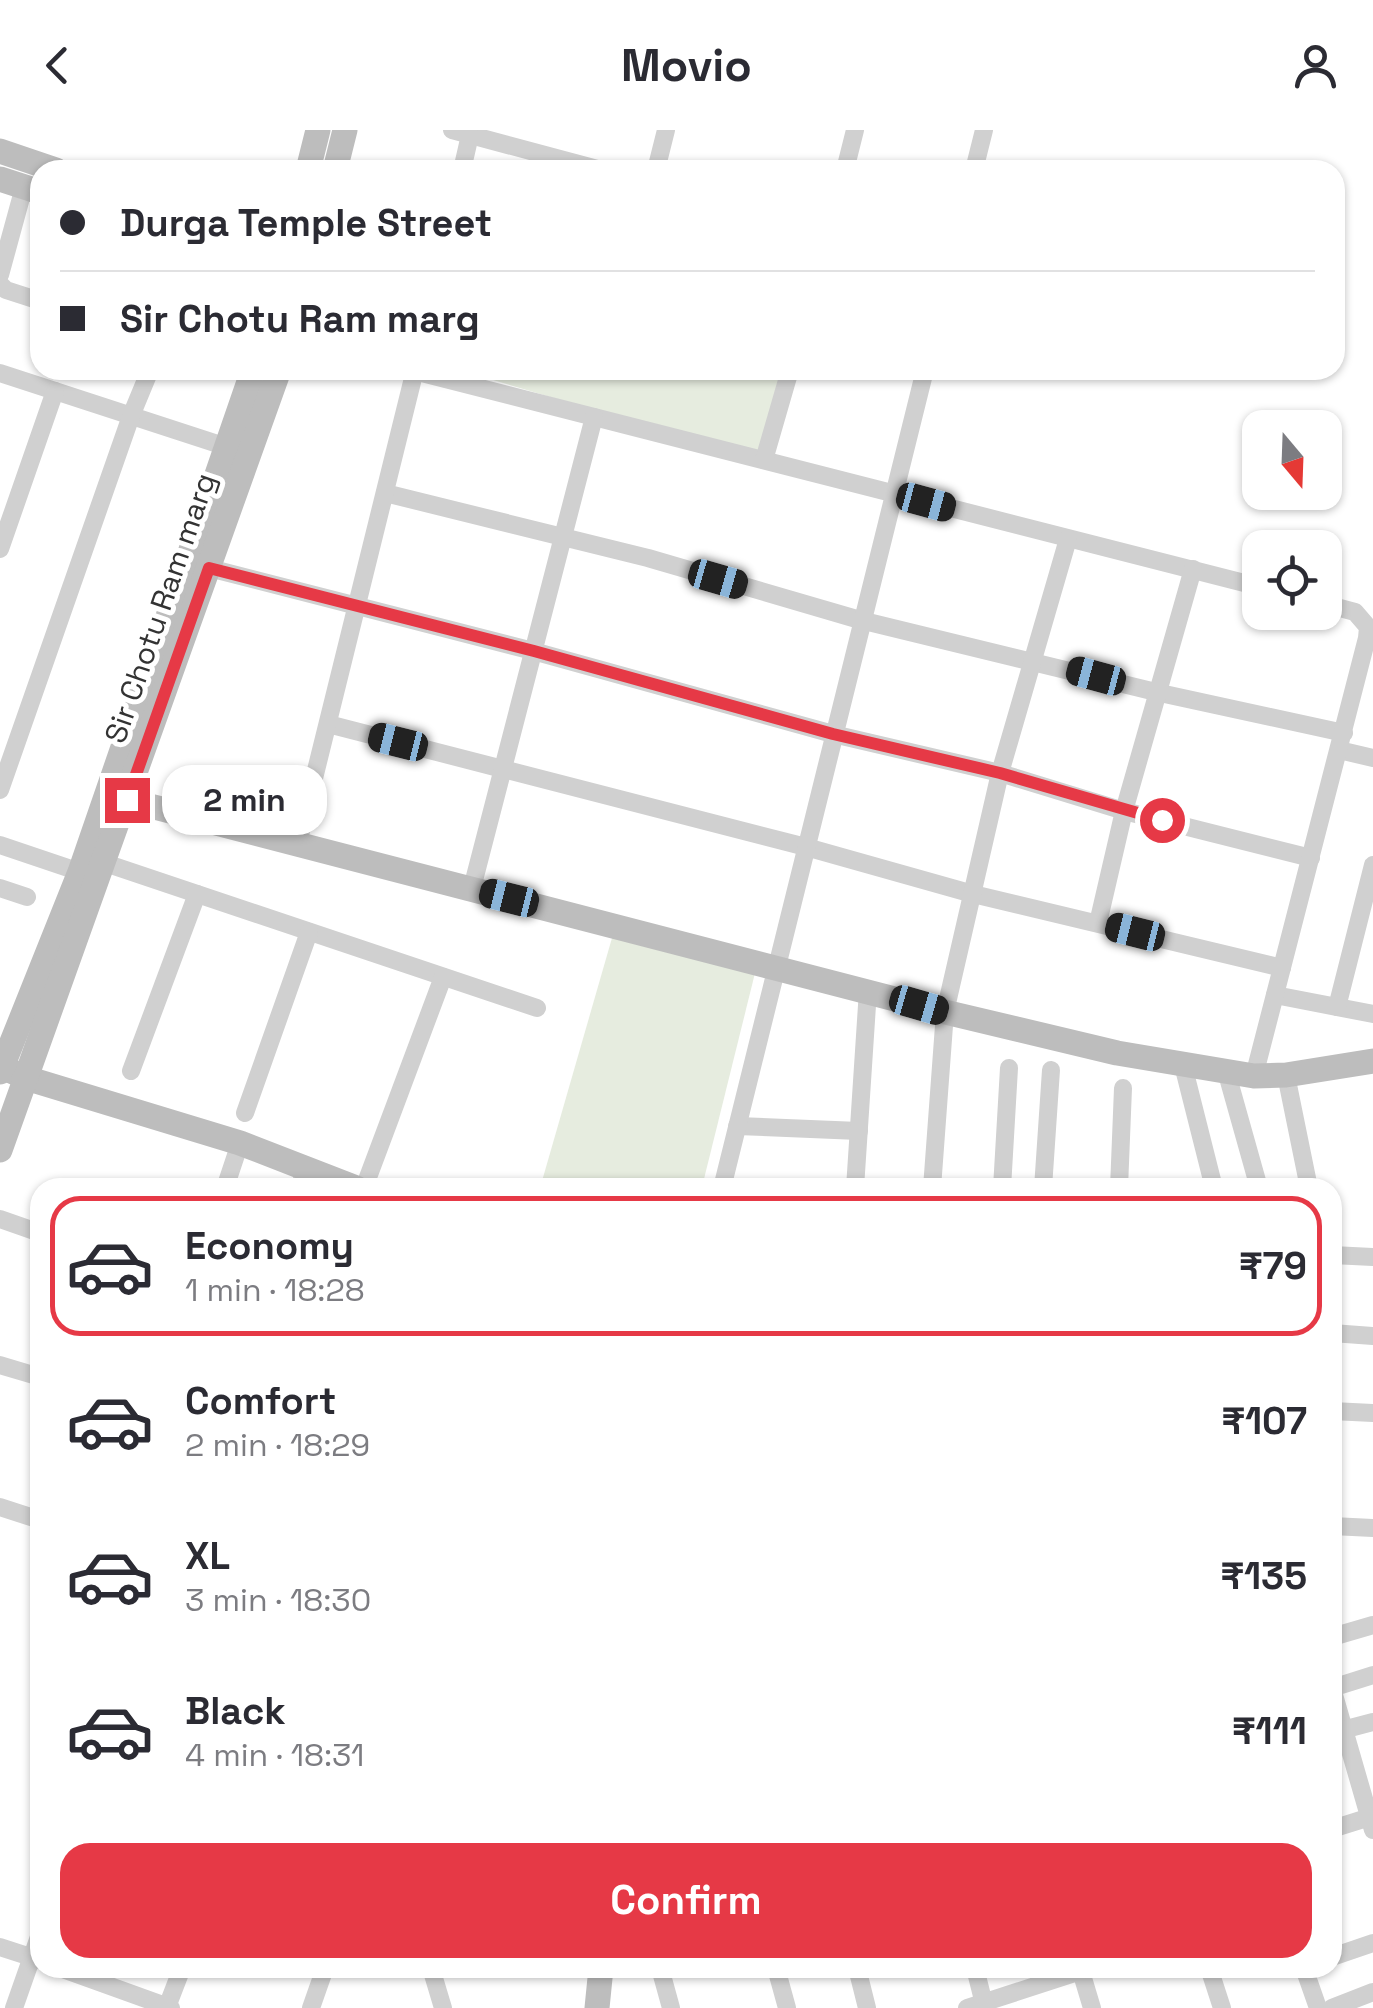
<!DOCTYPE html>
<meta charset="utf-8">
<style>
:root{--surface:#fff;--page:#f2f2f3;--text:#2b2b33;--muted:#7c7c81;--line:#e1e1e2;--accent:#e63946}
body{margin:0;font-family:"Space Grotesk",sans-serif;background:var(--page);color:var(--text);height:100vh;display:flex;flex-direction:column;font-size:38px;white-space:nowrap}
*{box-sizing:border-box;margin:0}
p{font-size:32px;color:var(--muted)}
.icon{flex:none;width:55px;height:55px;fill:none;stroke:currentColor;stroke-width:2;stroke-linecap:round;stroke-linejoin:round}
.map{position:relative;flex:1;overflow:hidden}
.panel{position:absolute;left:30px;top:1048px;width:1312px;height:800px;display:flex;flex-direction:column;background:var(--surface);border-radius:30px;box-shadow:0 2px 8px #0004}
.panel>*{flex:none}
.banner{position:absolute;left:30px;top:30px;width:1315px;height:220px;border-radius:30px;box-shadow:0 2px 8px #0004;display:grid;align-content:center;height:220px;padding:0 30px;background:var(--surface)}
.needle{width:65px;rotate:161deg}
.fabs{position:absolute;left:1242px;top:280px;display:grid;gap:20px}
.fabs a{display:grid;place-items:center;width:100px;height:100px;border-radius:20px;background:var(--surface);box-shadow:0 2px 8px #0004;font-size:50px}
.end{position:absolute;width:45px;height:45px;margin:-22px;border:12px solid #e63946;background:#fff;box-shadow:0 0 0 5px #fff}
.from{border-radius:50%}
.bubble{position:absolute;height:70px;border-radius:30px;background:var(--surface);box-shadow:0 2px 8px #0004;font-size:32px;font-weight:600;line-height:70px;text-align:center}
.car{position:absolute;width:30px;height:60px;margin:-30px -15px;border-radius:12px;box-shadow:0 0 8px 2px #0007;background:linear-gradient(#222 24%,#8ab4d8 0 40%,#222 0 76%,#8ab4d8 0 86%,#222 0)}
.banner b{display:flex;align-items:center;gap:35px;height:95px;font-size:38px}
.banner b+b{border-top:2px solid var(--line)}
.banner i{width:25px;height:25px;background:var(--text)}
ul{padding:18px 0 0;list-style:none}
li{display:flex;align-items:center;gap:30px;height:140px;margin:0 20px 15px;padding:0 10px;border:5px solid transparent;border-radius:30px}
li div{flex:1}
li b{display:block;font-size:38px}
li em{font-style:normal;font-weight:600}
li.selected{border-color:var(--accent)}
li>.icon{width:90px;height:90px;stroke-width:1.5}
.cta{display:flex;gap:20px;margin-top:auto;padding:20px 30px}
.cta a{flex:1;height:115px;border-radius:30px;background:var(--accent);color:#fff;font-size:40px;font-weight:600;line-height:115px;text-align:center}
header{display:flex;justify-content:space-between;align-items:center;height:130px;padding:0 30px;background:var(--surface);font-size:45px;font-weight:600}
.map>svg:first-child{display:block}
</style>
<header><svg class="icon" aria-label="back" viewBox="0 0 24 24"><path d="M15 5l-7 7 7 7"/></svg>Movio<svg class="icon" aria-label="person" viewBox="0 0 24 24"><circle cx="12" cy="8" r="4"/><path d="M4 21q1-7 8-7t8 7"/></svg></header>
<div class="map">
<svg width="1373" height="1878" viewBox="0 0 1373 1878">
<rect width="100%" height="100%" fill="#fff"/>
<!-- green -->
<g fill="#e6ecdf">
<polygon points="459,240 790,240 764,330"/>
<polygon points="614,801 756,839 702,1057 540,1058"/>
</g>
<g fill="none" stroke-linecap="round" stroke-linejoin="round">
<!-- street -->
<g stroke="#d0d0d0" stroke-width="18">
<polyline points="452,0 601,40"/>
<polyline points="462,40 470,5"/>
<polyline points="656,40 666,0"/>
<polyline points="845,40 855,0"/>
<polyline points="974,40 984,0"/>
<polyline points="0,145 24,57"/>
<polyline points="0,154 6,160 40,171"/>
<polyline points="410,240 1260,457"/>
<polyline points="0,243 227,317"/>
<polyline points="764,330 790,240"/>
<polyline points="385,363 648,428 860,490 1160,563 1344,603"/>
<polyline points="0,419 55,261"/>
<polyline points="209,438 533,521 833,604 1000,643 1124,681 1311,728"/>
<polyline points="328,594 806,717 973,764 1282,838"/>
<polyline points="1339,620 1373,628"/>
<polyline points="0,660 131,286 150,240"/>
<polyline points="298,713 415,240"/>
<polyline points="0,715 80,742"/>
<polyline points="105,733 537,878"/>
<polyline points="0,758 27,767"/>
<polyline points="472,758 594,287"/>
<polyline points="1098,793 1124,681 1193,439"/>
<polyline points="1275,865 1373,884"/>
<polyline points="1337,877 1373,735"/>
<polyline points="1183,935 1214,1058"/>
<polyline points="131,941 197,764"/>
<polyline points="1227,944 1259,1058"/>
<polyline points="1286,945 1309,1058"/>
<polyline points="1254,946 1367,508 1368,497 1355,482 1325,474"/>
<polyline points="245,983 309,802"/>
<polyline points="737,996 859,1001"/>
<polyline points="225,1058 240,1013"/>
<polyline points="299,1058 306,1038"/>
<polyline points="364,1058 443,847"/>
<polyline points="722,1058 925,240"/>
<polyline points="855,1058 868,860"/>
<polyline points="932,1058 945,882 1000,643 1068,409"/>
<polyline points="1002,1058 1009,938"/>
<polyline points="1043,1058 1051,940"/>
<polyline points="1119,1058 1123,958"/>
<polyline points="0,1089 40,1103"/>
<polyline points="1332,1125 1373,1127"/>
<polyline points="1332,1203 1373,1206"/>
<polyline points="0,1235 40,1247"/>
<polyline points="1332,1281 1373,1283"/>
<polyline points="0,1377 40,1390"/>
<polyline points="1332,1396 1373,1398"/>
<polyline points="1332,1507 1373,1495"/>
<polyline points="1332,1558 1373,1700"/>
<polyline points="1332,1558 1373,1545"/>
<polyline points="1335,1602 1373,1592"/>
<polyline points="1332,1699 1373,1686"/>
<polyline points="0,1817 40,1830"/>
<polyline points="1332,1827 1373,1813"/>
<polyline points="60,1838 171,1878"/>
<polyline points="431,1838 443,1878"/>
<polyline points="660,1838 671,1878"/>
<polyline points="776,1838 787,1878"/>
<polyline points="857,1838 867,1878"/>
<polyline points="975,1838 985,1878"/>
<polyline points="1080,1838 1092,1878"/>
<polyline points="1209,1838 1222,1878"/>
<polyline points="1304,1838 1318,1878"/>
<polyline points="167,1877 182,1838"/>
<polyline points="14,1878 40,1804"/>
<polyline points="311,1878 325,1838"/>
<polyline points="967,1878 1081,1841"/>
<polyline points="1332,1878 1373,1862"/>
</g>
<!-- secondary -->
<g stroke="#bdbdbd" stroke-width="25">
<polyline points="0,21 56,40"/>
<polyline points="308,40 318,0"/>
<polyline points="335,40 345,0"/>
<polyline points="0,49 40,62"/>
<polyline points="127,670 945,882 1117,923 1254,946 1286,945 1373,931"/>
<polyline points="11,941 26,948 240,1013 356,1058"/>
<polyline points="0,942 80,742 253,240"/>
<polyline points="0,1020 279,240"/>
<polyline points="597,1878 601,1838"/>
</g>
</g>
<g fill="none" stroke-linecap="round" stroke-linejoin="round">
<!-- route -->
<polyline stroke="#e63946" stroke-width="12" points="127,670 209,438 534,521 833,604 1000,643 1162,690"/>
</g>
<g text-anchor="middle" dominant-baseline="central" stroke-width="10" stroke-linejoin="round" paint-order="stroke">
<!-- street labels -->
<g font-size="30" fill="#333" stroke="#fff">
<text transform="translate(160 478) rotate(-71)">Sir Chotu Ram marg</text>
</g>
</g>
</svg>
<div class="fabs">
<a><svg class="needle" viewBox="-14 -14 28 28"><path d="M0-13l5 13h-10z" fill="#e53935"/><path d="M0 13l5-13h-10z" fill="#7c7c81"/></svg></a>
<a><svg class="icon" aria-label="locate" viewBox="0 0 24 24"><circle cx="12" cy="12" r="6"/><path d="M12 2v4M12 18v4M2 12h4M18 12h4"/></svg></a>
</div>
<i class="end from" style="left:1162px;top:690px"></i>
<i class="end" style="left:127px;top:670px"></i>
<div class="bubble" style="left:162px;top:635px;width:165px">2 min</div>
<i class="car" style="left:926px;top:372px;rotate:105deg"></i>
<i class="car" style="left:718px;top:449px;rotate:106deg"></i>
<i class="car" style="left:1096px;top:546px;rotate:285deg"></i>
<i class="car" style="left:398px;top:612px;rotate:284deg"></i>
<i class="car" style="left:509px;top:768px;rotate:284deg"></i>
<i class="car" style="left:1135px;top:802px;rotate:284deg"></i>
<i class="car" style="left:919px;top:875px;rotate:106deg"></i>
<div class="banner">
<b><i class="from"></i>Durga Temple Street</b>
<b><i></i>Sir Chotu Ram marg</b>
</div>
<section class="panel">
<ul>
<li class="selected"><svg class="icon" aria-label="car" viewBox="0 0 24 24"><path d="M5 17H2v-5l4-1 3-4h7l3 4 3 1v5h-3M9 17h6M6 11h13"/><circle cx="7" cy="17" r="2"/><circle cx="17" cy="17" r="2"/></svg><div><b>Economy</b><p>1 min · 18:28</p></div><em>₹79</em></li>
<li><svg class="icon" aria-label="car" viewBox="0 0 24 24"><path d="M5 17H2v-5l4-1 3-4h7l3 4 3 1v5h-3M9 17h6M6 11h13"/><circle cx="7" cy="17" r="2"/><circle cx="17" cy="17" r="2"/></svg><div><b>Comfort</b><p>2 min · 18:29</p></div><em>₹107</em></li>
<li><svg class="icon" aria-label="car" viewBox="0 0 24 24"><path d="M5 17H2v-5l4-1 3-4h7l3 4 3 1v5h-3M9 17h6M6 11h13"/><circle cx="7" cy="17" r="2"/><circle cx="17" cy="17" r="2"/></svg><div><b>XL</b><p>3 min · 18:30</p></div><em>₹135</em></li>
<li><svg class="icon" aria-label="car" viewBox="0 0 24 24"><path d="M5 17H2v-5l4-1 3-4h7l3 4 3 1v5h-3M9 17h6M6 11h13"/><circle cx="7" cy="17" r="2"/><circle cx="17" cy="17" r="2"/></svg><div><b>Black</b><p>4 min · 18:31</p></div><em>₹111</em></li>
</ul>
<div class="cta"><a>Confirm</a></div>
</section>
</div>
